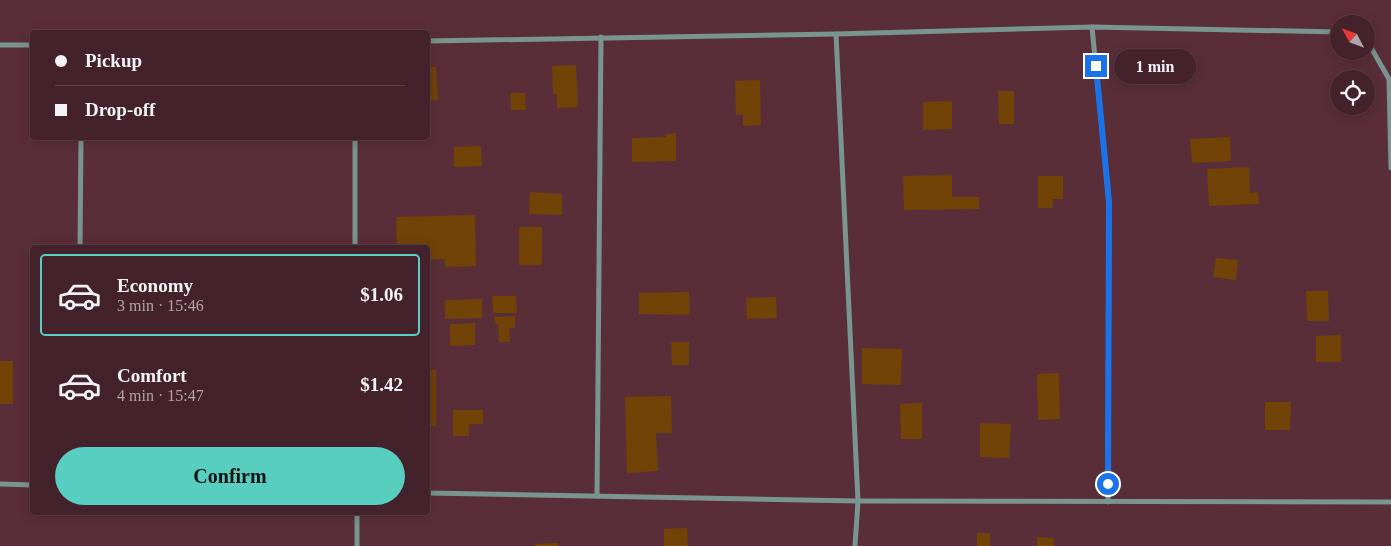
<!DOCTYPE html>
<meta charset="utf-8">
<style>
:root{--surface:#44222b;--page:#4e2f37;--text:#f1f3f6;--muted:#afa4a9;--line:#5c3f47;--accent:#58cec0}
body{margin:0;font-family:Georgia,serif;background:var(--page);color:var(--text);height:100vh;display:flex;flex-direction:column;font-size:19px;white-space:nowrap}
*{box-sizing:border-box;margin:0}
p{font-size:16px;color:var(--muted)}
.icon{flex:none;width:28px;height:28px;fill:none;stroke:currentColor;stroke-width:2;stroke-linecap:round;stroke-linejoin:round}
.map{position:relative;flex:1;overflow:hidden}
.drawer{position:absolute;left:30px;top:245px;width:400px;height:270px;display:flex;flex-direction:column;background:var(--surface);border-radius:5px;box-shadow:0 2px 12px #0003,0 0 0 1px var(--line)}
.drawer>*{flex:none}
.top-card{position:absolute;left:30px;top:30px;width:400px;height:110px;border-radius:5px;box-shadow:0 2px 12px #0003,0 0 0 1px var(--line);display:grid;align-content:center;height:110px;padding:0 25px;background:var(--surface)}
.needle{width:32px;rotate:311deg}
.tools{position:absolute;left:1330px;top:15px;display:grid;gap:10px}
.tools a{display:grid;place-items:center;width:45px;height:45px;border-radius:50%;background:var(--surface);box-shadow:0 2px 12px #0003,0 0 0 1px var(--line);font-size:25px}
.end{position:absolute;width:22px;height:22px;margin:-11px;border:6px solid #1a73e8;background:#fff;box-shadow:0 0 0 2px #fff}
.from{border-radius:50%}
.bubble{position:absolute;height:35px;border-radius:18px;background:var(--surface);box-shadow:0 2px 12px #0003,0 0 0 1px var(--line);font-size:16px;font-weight:600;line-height:35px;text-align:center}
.top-card b{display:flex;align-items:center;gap:18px;height:48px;font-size:19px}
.top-card b+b{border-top:1px solid var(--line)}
.top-card i{width:12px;height:12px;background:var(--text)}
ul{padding:9px 0 0;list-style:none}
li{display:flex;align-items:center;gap:15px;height:82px;margin:0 10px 8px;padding:0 15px;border:2px solid transparent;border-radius:5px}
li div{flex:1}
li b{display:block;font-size:19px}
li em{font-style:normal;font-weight:600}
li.active{border-color:var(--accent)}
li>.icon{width:45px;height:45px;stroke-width:1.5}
.button{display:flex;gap:10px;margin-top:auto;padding:10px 25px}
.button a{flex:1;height:58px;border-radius:30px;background:var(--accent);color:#111;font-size:20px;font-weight:600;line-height:58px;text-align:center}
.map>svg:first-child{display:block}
</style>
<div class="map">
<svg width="1391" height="546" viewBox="0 0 1391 546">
<rect width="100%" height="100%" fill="#5a2e39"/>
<!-- building -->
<g fill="#714307">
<polygon points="576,65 578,107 557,108 557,94 553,94 552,66"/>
<polygon points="428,67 436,67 438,100 428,101"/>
<polygon points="760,80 761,125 743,126 743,114 736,115 735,81"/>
<polygon points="998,91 1014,91 1014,124 999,124"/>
<polygon points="510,93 525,93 526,110 511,110"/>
<polygon points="952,101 952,129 923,130 923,102"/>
<polygon points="676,133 676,161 632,162 632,138 666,137 666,134"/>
<polygon points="1230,137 1231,161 1192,163 1190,139"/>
<polygon points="481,146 482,166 454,167 454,147"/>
<polygon points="1249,167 1250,193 1258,192 1259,204 1209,206 1207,169"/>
<polygon points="952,175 952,197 979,197 979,209 904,210 903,176"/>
<polygon points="1038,176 1063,176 1063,199 1053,199 1053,208 1038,208"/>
<polygon points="530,192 562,194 562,215 529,214"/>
<polygon points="475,215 476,266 445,267 444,259 428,260 428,248 397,248 396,217"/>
<rect x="519" y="227" width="23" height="38"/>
<polygon points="1216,258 1238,260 1236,280 1213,277"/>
<polygon points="1306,291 1328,291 1329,321 1307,321"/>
<polygon points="689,292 690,315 639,314 639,293"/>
<polygon points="492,296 516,296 517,313 493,313"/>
<polygon points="776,297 777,318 747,319 746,298"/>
<polygon points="482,299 482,318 445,319 445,300"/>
<polygon points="515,316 515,328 509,328 510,342 499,342 498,324 495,324 494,317"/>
<polygon points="475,323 475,345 450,346 450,324"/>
<polygon points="1341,335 1341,362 1316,362 1316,336"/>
<polygon points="671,342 689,342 689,365 672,365"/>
<polygon points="862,348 902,349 901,385 862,384"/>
<rect x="0" y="361" width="13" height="43"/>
<rect x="428" y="370" width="8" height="56"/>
<polygon points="1059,373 1060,419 1038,420 1037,374"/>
<polygon points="671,396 672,433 656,433 658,471 627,473 625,397"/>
<polygon points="1265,402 1291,402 1290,430 1265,430"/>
<polygon points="922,403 922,439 901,439 900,404"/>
<polygon points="453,410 483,410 483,424 469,424 469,436 453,436"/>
<polygon points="980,423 1011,424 1009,458 980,457"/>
<polygon points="687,528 688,546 664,546 664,529"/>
<rect x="977" y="533" width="13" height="13"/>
<polygon points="1037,537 1054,538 1054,546 1037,546"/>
<polygon points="558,543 558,546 535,546 535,544"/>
</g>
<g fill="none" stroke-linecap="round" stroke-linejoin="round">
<!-- street -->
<g stroke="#7a9490" stroke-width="5">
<polyline points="1092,27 1109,202 1108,502"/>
<polyline points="836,34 858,501 855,546"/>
<polyline points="1366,39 1389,79 1391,168"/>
<polyline points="428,41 836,34 1092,27 1339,32"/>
<polyline points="0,45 32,45"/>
<polyline points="355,138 355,248"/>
<polyline points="80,248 81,138"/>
<polyline points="0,484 32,485"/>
<polyline points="428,493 858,501 1391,502"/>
<polyline points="597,496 601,37"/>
<polyline points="357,512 357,546"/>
</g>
</g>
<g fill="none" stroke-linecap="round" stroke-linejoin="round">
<!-- route -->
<polyline stroke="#1a73e8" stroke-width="6" points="1096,66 1109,202 1108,484"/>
</g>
</svg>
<div class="tools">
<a><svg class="needle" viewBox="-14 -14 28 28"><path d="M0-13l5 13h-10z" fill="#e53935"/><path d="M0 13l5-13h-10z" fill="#afa4a9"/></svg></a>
<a><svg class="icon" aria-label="locate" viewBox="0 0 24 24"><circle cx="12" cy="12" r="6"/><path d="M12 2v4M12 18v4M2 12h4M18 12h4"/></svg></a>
</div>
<i class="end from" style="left:1108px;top:484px"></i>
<i class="end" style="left:1096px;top:66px"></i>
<div class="bubble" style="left:1114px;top:49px;width:82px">1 min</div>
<div class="top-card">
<b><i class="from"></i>Pickup</b>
<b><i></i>Drop-off</b>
</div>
<section class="drawer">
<ul>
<li class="active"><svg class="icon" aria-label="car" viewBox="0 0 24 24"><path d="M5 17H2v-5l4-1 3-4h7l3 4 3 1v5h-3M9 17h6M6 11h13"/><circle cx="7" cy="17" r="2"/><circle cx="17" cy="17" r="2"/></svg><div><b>Economy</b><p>3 min · 15:46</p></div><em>$1.06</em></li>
<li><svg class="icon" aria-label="car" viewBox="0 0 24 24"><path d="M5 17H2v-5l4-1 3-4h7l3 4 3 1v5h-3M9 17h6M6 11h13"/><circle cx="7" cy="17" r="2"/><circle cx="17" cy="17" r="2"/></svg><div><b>Comfort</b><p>4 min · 15:47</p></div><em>$1.42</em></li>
</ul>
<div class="button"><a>Confirm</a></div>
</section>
</div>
